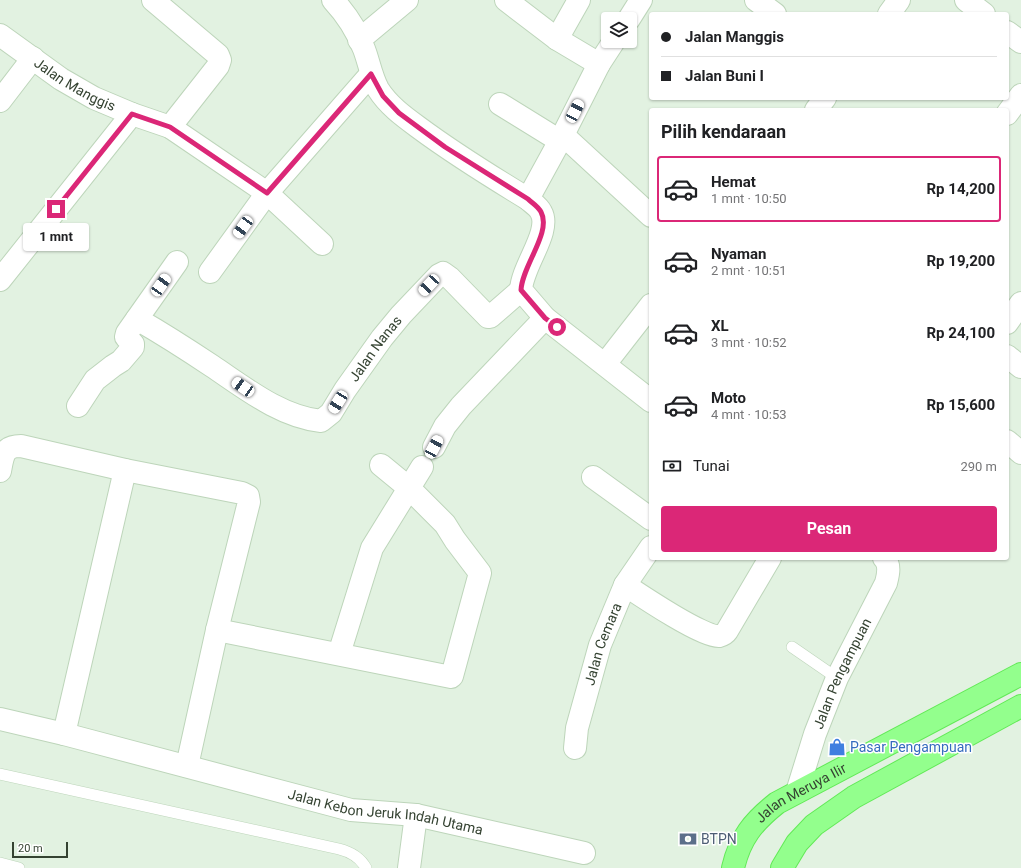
<!DOCTYPE html>
<html lang="id">
<meta charset="utf-8">
<style>
:root{--surface:#fff;--page:#f6f6f6;--text:#202124;--muted:#757577;--line:#e0e0e0;--accent:#db2777}
body{margin:0;font-family:Roboto,sans-serif;background:var(--page);color:var(--text);height:100vh;display:flex;flex-direction:column;font-size:15px;white-space:nowrap}
*{box-sizing:border-box;margin:0}
p{font-size:13px;color:var(--muted)}
.icon{flex:none;width:22px;height:22px;fill:none;stroke:currentColor;stroke-width:2;stroke-linecap:round;stroke-linejoin:round}
.map{position:relative;flex:1;overflow:hidden}
.side{position:absolute;left:649px;top:108px;width:360px;height:452px;display:flex;flex-direction:column;background:var(--surface);border-radius:4px;box-shadow:0 1px 3px #0004}
.side>*{flex:none}
.banner{position:absolute;left:649px;top:12px;width:360px;height:88px;border-radius:4px;box-shadow:0 1px 3px #0004;display:grid;align-content:center;height:88px;padding:0 12px;background:var(--surface)}
.buttons{position:absolute;left:601px;top:12px;display:grid;gap:8px}
.buttons a{display:grid;place-items:center;width:36px;height:36px;border-radius:4px;background:var(--surface);box-shadow:0 1px 3px #0004;font-size:20px}
.scale{position:absolute;left:12px;bottom:10px;width:56px;box-sizing:border-box;padding-left:4px;border:2px solid #354332;border-top:0;font-size:11px;line-height:14px;white-space:nowrap;color:#354332;-webkit-text-stroke:3px #fff;paint-order:stroke}
.end{position:absolute;width:18px;height:18px;margin:-9px;border:5px solid #db2777;background:#fff;box-shadow:0 0 0 2px #fff}
.from{border-radius:50%}
.bubble{position:absolute;height:28px;border-radius:4px;background:var(--surface);box-shadow:0 1px 3px #0004;font-size:13px;font-weight:700;line-height:28px;text-align:center}
.car{position:absolute;width:12px;height:24px;margin:-12px -6px;border-radius:5px;box-shadow:0 0 3px 1px #0007;background:linear-gradient(#fff 24%,#345 0 40%,#fff 0 76%,#345 0 86%,#fff 0)}
.banner b{display:flex;align-items:center;gap:14px;height:38px;font-size:15px}
.banner b+b{border-top:1px solid var(--line)}
.banner i{width:10px;height:10px;background:var(--text)}
ul{padding:0;list-style:none}
li{display:flex;align-items:center;gap:12px;height:66px;margin:0 8px 6px;padding:0 4px;border:2px solid transparent;border-radius:4px}
li div{flex:1}
li b{display:block;font-size:15px}
li em{font-style:normal;font-weight:700}
li.current{border-color:var(--accent)}
li>.icon{width:36px;height:36px;stroke-width:1.5}
h2{padding:0 12px;font-size:18px;line-height:48px}
.pay{display:flex;align-items:center;gap:10px;height:44px;padding:0 12px;font-size:15px}
.pay p{margin-inline-start:auto}
.cta{display:flex;gap:8px;margin-top:auto;padding:8px 12px}
.cta a{flex:1;height:46px;border-radius:4px;background:var(--accent);color:#fff;font-size:16px;font-weight:700;line-height:46px;text-align:center}
.map>svg:first-child{display:block}
</style>
<div class="map">
<svg width="1021" height="868" viewBox="0 0 1021 868">
<rect width="100%" height="100%" fill="#e2f2e1"/>
<g fill="none" stroke-linecap="round" stroke-linejoin="round">
<!-- service casing -->
<g stroke="#bdd5ba" stroke-width="12">
<g id="service">
<polyline points="792,647 837,678"/>
<path d="M0,774L339,849C351,852 360,857 366,868"/>
<polyline points="0,863 19,868"/>
</g>
</g>
<!-- minor casing -->
<g stroke="#bdd5ba" stroke-width="24">
<g id="minor">
<polyline points="153,0 218,55 220,60 218,66 170,127"/>
<path d="M333,0C346,14 357,31 364,49C369,62 371,76 378,89C388,105 403,116 418,127C453,153 490,176 528,199C532,203 538,206 541,212C552,231 522,266 521,290L545,318L651,401"/>
<polyline points="506,0 557,39 599,64"/>
<polyline points="756,0 775,14"/>
<polyline points="966,0 984,14"/>
<polyline points="889,14 899,0"/>
<polyline points="629,19 641,0"/>
<polyline points="1007,32 1021,42"/>
<path id="s1" d="M0,35L61,79L94,98L132,114L170,127L267,193L322,244"/>
<polyline points="557,39 579,0"/>
<polyline points="359,40 407,0"/>
<polyline points="0,101 33,58"/>
<polyline points="500,104 560,141"/>
<polyline points="816,110 825,98"/>
<polyline points="1007,114 1021,95"/>
<polyline points="563,135 651,216"/>
<polyline points="528,199 563,135 599,64 614,41"/>
<polyline points="210,272 267,193 371,74"/>
<polyline points="0,280 132,114"/>
<path id="s2" d="M137,319C163,334 188,350 212,366C245,388 281,417 321,421L331,413L345,390L382,338L401,315L439,275L443,273L450,278L488,317H490L521,290"/>
<polyline points="1007,323 1021,303"/>
<polyline points="1007,356 1021,367"/>
<polyline points="605,364 651,305"/>
<polyline points="78,406 95,380 113,366 121,361 133,347 133,344 126,337 127,333 177,262"/>
<polyline points="1007,441 1021,453"/>
<polyline points="434,447 445,426 461,406 545,318"/>
<path d="M0,471C3,456 3,446 21,446L125,470L242,493L248,496L249,502L217,630L187,766"/>
<polyline points="593,477 651,519"/>
<path d="M625,585C640,595 704,638 719,636C723,635 725,634 727,631L770,558"/>
<polyline points="217,630 451,677 452,676 480,573 455,540 445,524 409,488 381,465"/>
<polyline points="339,654 372,548 422,467"/>
<path id="s3" d="M0,719L64,734L351,810L416,815L584,853"/>
<polyline points="64,734 125,470"/>
<path id="s4" d="M575,748L577,728L600,645L625,585L651,547"/>
<path id="s5" d="M797,792L815,734L837,678L886,583C888,575 891,565 884,558"/>
<polyline points="409,868 416,815"/>
</g>
</g>
<!-- primary casing -->
<g stroke="#62e957" stroke-width="24">
<g id="primary">
<path id="s6" d="M733,868C740,838 753,822 777,803L1021,674"/>
<polyline points="782,868 797,843 814,825 854,797 1021,706"/>
</g>
</g>
<!-- service -->
<use href="#service" stroke="#fff" stroke-width="11"/>
<!-- minor -->
<use href="#minor" stroke="#fff" stroke-width="22"/>
<!-- primary -->
<use href="#primary" stroke="#93ff8d" stroke-width="22"/>
</g>
<g fill="none" stroke-linecap="round" stroke-linejoin="round">
<!-- route -->
<path stroke="#db2777" stroke-width="5" d="M56,209L132,114L170,127L267,193L371,74L383,96L399,113L445,147L528,199C532,203 538,206 541,212C552,232 522,266 521,290L545,318L557,327"/>
</g>
<!-- icons -->
<defs>
<g id="shop-bare" transform="scale(1.38)"><path d="M-5-2.5h2.3a2.7 3.5 0 0 1 5.4 0H5L5.5 6h-11ZM-1.5-2.5h3a1.5 2.3 0 0 0-3 0Z" fill="#3f7fe0" stroke="#fff" stroke-width="2.5" paint-order="stroke"/></g>
<g id="bank-bare" transform="scale(1.38)"><path d="M-6-4H6V4H-6ZM0-2.3a2.3 2.3 0 1 0 0 4.6a2.3 2.3 0 1 0 0-4.6Z" fill="#5c6f8a" stroke="#fff" stroke-width="2.5" paint-order="stroke"/></g>
</defs>
<g fill-rule="evenodd">
<use href="#shop-bare" x="837" y="747"/>
<use href="#bank-bare" x="688" y="839"/>
</g>
<g text-anchor="middle" dominant-baseline="central" stroke-width="3" stroke-linejoin="round" paint-order="stroke">
<!-- street labels -->
<g font-size="14" fill="#354332" stroke="#fff">
<text stroke="none"><textPath href="#s1" startOffset="90">Jalan Manggis</textPath></text>
<text stroke="none"><textPath href="#s2" startOffset="303">Jalan Nanas</textPath></text>
<text stroke="none"><textPath href="#s4" startOffset="108">Jalan Cemara</textPath></text>
<text stroke="none"><textPath href="#s5" startOffset="127">Jalan Pengampuan</textPath></text>
<text stroke="none"><textPath href="#s6" startOffset="106">Jalan Meruya Ilir</textPath></text>
<text stroke="none"><textPath href="#s3" startOffset="397">Jalan Kebon Jeruk Indah Utama</textPath></text>
</g>
<!-- shop labels -->
<g font-size="14" fill="#366cbe" stroke="#fff" text-anchor="start">
<text x="850" y="747">Pasar Pengampuan</text>
</g>
<!-- service labels -->
<g font-size="14" fill="#4e5e75" stroke="#fff" text-anchor="start">
<text x="701" y="839">BTPN</text>
</g>
</g>
</svg>
<div class="buttons">
<a><svg class="icon" aria-label="layers" viewBox="0 0 24 24"><path d="M12 4l9 5-9 5-9-5zM3 14l9 5 9-5"/></svg></a>
</div>
<div class="scale">20 m</div>
<i class="end from" style="left:557px;top:327px"></i>
<i class="end" style="left:56px;top:209px"></i>
<div class="bubble" style="left:23px;top:223px;width:66px">1 mnt</div>
<i class="car" style="left:575px;top:111px;rotate:27deg"></i>
<i class="car" style="left:243px;top:227px;rotate:216deg"></i>
<i class="car" style="left:161px;top:285px;rotate:35deg"></i>
<i class="car" style="left:429px;top:285px;rotate:223deg"></i>
<i class="car" style="left:243px;top:387px;rotate:304deg"></i>
<i class="car" style="left:338px;top:402px;rotate:212deg"></i>
<i class="car" style="left:434px;top:447px;rotate:28deg"></i>
<div class="banner">
<b><i class="from"></i>Jalan Manggis</b>
<b><i></i>Jalan Buni I</b>
</div>
<section class="side">
<h2>Pilih kendaraan</h2>
<ul>
<li class="current"><svg class="icon" aria-label="car" viewBox="0 0 24 24"><path d="M5 17H2v-5l4-1 3-4h7l3 4 3 1v5h-3M9 17h6M6 11h13"/><circle cx="7" cy="17" r="2"/><circle cx="17" cy="17" r="2"/></svg><div><b>Hemat</b><p>1 mnt · 10:50</p></div><em>Rp 14,200</em></li>
<li><svg class="icon" aria-label="car" viewBox="0 0 24 24"><path d="M5 17H2v-5l4-1 3-4h7l3 4 3 1v5h-3M9 17h6M6 11h13"/><circle cx="7" cy="17" r="2"/><circle cx="17" cy="17" r="2"/></svg><div><b>Nyaman</b><p>2 mnt · 10:51</p></div><em>Rp 19,200</em></li>
<li><svg class="icon" aria-label="car" viewBox="0 0 24 24"><path d="M5 17H2v-5l4-1 3-4h7l3 4 3 1v5h-3M9 17h6M6 11h13"/><circle cx="7" cy="17" r="2"/><circle cx="17" cy="17" r="2"/></svg><div><b>XL</b><p>3 mnt · 10:52</p></div><em>Rp 24,100</em></li>
<li><svg class="icon" aria-label="car" viewBox="0 0 24 24"><path d="M5 17H2v-5l4-1 3-4h7l3 4 3 1v5h-3M9 17h6M6 11h13"/><circle cx="7" cy="17" r="2"/><circle cx="17" cy="17" r="2"/></svg><div><b>Moto</b><p>4 mnt · 10:53</p></div><em>Rp 15,600</em></li>
</ul>
<div class="pay"><svg class="icon" aria-label="cash" viewBox="0 0 24 24"><path d="M3 7h18v10H3z"/><circle cx="12" cy="12" r="2"/></svg>Tunai<p>290 m</p></div>
<div class="cta"><a>Pesan</a></div>
</section>
</div>
